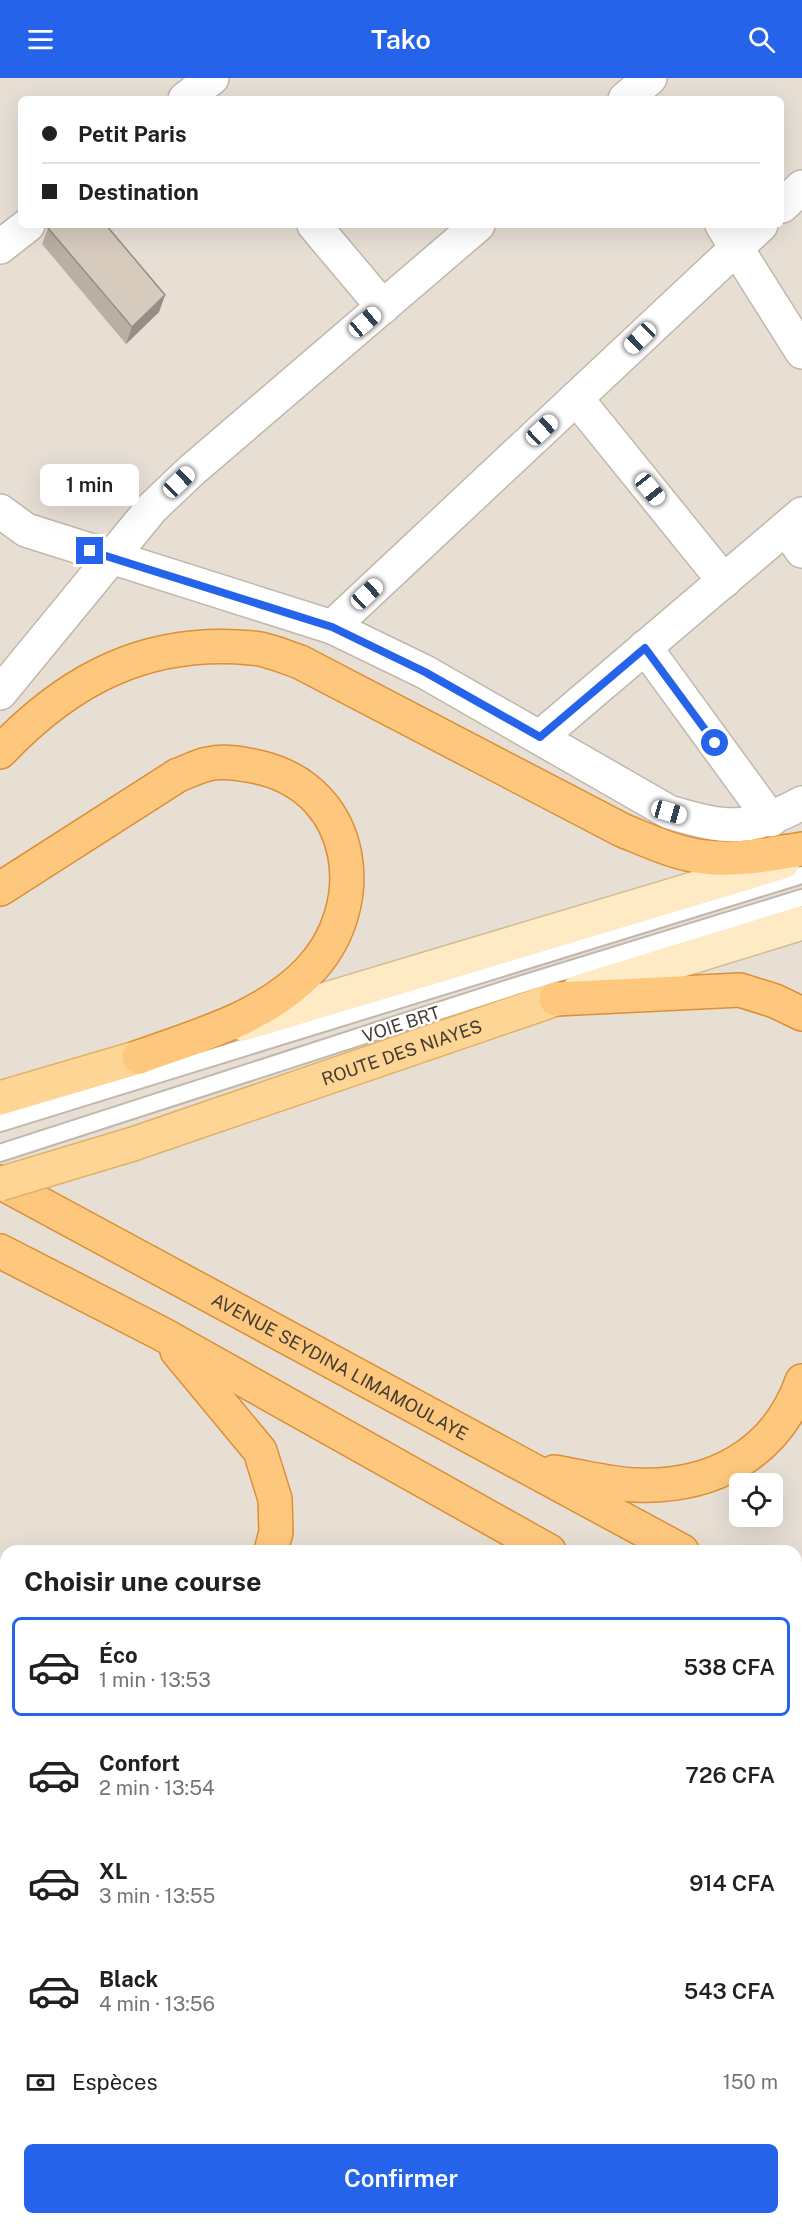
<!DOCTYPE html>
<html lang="fr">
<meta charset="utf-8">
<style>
:root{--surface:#fff;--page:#f2f2f2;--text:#202124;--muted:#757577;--line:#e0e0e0;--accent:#2563eb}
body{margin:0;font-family:"Public Sans",sans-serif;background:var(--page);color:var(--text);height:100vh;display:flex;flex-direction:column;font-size:22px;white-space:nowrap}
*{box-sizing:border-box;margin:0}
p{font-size:20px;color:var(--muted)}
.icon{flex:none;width:33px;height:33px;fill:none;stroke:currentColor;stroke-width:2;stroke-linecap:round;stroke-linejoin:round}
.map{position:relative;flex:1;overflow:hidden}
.sheet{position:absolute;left:0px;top:1467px;width:802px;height:680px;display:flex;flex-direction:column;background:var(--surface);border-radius:18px 18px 0 0;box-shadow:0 6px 24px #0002}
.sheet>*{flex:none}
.banner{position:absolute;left:18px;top:18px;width:766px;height:132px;border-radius:9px;box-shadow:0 6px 24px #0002;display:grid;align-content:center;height:132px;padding:0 24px;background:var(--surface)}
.fabs{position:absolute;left:729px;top:1395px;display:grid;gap:12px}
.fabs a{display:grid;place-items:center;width:54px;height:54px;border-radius:9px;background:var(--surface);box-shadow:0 6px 24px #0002;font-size:30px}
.end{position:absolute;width:27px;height:27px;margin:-14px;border:8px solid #2563eb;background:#fff;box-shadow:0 0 0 3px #fff}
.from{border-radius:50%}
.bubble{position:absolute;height:42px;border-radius:9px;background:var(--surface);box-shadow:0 6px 24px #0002;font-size:20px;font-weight:600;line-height:42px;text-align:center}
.car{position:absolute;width:18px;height:36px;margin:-18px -9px;border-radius:8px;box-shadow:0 0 4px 2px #0007;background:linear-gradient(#fff 24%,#345 0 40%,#fff 0 76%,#345 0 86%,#fff 0)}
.banner b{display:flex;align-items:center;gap:21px;height:57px;font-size:22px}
.banner b+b{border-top:2px solid var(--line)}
.banner i{width:15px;height:15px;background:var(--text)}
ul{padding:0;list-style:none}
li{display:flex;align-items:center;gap:18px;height:99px;margin:0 12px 9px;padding:0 12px;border:3px solid transparent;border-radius:9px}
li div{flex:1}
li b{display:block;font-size:22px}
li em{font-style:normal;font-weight:600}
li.on{border-color:var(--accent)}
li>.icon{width:54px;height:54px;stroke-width:1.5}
h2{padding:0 24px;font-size:27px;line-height:72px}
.pay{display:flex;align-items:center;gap:15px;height:66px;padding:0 24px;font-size:22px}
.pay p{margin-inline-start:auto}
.cta{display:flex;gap:12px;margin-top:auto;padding:12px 24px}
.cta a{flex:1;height:69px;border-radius:9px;background:var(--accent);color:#fff;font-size:24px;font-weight:600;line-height:69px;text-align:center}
header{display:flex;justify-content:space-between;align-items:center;height:78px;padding:0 24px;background:var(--accent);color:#fff;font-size:27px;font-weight:600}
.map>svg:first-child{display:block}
</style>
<header><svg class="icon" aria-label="menu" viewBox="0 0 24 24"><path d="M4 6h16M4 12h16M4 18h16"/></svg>Tako<svg class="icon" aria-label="search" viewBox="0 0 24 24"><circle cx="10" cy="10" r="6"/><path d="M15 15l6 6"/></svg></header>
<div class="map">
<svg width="802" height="2146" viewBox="0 0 802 2146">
<rect width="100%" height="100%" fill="#f3ede6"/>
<!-- residential -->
<path fill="#e7dfd4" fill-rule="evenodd" d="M0,0H802V2146H0ZM21,21H782V147H21ZM740,1406H772V1438H740ZM6,1473H796V2140H6Z"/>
<!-- green -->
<g fill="#d3e7ae">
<polygon points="802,1938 802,2146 732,2146 734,2141 796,2140 796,1955"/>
<polygon points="252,2140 386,2140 402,2146 250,2146"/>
</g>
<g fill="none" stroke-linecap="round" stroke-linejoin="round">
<!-- service casing -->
<g stroke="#c1b7ab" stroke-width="20">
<g id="service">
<polyline points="0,1045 802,797"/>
<polyline points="0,1075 516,908 802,820"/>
<polyline points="364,2140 392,2146"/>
<polyline points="493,2146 506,2140"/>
<polyline points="656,2146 658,2140"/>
</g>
</g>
<!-- minor casing -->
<g stroke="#c1b7ab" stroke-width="36">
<g id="minor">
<polyline points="185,21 212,0"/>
<polyline points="625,21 650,0"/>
<polyline points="782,128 802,109"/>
<polyline points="314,147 383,229"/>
<polyline points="722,147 802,274"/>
<polyline points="0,169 28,147"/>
<polyline points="576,320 724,503"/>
<path d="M0,433L26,452L332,549L425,594L669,734C726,751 749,754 802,725"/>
<polyline points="786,450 802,473"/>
<polyline points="332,549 761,147"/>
<polyline points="645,569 771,742"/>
<polyline points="0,615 152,430 192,392 478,147"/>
<polyline points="540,659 802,436"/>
<polyline points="0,1947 6,1951"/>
<polyline points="53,2146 56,2140"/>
<polyline points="203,2146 206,2140"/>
</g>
</g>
<!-- secondary casing -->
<g stroke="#d3bc96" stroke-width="36">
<g id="secondary">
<polyline points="578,914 802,845"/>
<polyline points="243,946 783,784"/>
</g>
</g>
<!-- primary casing -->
<g stroke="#e3b064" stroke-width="36">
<g id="primary">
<polyline points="0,1020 139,979"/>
<path id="s1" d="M133,1066L556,921"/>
</g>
</g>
<!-- trunk casing -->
<g stroke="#dc8f36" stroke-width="36">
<g id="trunk">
<path d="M0,674C70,600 148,560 252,570C267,571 285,579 300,584L622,752C649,763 676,776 705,779C738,783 770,776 802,771"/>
<path d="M0,811L178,697C187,694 198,688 208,686C225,682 245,686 262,690C357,714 372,828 308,894C262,941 199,957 139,979"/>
<polyline points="556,921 740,912 775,923 802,936"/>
<path id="s2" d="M0,1104L682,1473"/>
<polyline points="0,1173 162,1256 549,1473"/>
<polyline points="177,1273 260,1373 275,1421 276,1454 271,1473"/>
<path d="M554,1394C580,1398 608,1406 636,1407C711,1410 776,1377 802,1303"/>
<polyline points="796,1535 802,1537"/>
<polyline points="0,1566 6,1567"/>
<polyline points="796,1611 802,1614"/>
<polyline points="0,1635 6,1636"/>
</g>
</g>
<!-- service -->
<use href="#service" stroke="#fff" stroke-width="16"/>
<!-- minor -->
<use href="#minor" stroke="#fff" stroke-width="33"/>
<!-- secondary -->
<use href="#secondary" stroke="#feeac4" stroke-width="33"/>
<!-- primary -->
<use href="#primary" stroke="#fdd594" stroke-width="33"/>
<!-- trunk -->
<use href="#trunk" stroke="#fdc87e" stroke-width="33"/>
<!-- primary-bridge casing -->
<g stroke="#e3b064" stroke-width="36" stroke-linecap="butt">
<polyline id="primary-bridge" points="0,1106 133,1066"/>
</g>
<!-- primary-bridge -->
<use href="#primary-bridge" stroke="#fdd594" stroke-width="33"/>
</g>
<!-- wall -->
<polygon fill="#b9afa3" points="48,150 165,217 159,234 126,266 42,166"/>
<!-- shaded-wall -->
<polygon fill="#968e85" points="165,217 159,234 126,266 132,249"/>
<!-- building -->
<polygon fill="#d7cbbe" stroke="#968e85" stroke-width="1.5" points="52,147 106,147 165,217 132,249 48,150"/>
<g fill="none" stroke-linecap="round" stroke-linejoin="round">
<!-- route -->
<polyline stroke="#2563eb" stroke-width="8" points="90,473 332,549 425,594 540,659 645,570 715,665"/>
</g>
<g text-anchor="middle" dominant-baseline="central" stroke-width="5" stroke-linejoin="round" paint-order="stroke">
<!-- street labels -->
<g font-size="18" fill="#453d35" stroke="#fff">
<text transform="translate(401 946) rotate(-18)">VOIE BRT</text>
<text stroke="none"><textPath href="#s1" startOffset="284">ROUTE DES NIAYES</textPath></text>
<text stroke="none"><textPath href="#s2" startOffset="387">AVENUE SEYDINA LIMAMOULAYE</textPath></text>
</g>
</g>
</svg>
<div class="fabs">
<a><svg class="icon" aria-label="locate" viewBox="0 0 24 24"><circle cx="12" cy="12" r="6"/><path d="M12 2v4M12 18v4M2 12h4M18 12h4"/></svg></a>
</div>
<i class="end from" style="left:715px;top:665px"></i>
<i class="end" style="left:90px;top:473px"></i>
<div class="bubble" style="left:40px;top:386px;width:99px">1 min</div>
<i class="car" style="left:365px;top:244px;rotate:50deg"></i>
<i class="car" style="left:640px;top:260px;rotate:226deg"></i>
<i class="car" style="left:542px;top:352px;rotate:47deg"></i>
<i class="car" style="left:179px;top:404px;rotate:46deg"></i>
<i class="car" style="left:650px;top:411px;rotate:141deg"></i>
<i class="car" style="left:367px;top:516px;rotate:47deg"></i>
<i class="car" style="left:669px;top:734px;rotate:106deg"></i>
<div class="banner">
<b><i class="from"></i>Petit Paris</b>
<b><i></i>Destination</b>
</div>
<section class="sheet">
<h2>Choisir une course</h2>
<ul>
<li class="on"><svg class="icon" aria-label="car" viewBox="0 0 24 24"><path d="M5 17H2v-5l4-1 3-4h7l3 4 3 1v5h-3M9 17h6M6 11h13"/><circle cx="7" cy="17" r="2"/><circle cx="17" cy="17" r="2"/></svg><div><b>Éco</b><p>1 min · 13:53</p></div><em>538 CFA</em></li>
<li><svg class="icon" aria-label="car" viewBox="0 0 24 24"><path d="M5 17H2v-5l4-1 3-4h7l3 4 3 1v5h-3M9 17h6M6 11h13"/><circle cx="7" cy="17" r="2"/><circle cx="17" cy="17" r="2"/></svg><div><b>Confort</b><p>2 min · 13:54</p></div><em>726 CFA</em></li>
<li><svg class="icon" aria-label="car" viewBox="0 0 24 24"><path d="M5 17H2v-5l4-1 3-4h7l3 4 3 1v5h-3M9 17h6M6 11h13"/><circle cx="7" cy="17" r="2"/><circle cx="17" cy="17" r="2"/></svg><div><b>XL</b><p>3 min · 13:55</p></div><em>914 CFA</em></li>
<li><svg class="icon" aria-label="car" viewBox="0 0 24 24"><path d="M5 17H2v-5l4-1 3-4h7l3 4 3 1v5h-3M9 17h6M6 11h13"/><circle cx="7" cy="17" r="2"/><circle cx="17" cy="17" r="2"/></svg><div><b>Black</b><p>4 min · 13:56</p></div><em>543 CFA</em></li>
</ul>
<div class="pay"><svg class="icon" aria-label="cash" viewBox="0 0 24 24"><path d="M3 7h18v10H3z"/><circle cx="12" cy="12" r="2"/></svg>Espèces<p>150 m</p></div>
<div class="cta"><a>Confirmer</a></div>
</section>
</div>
